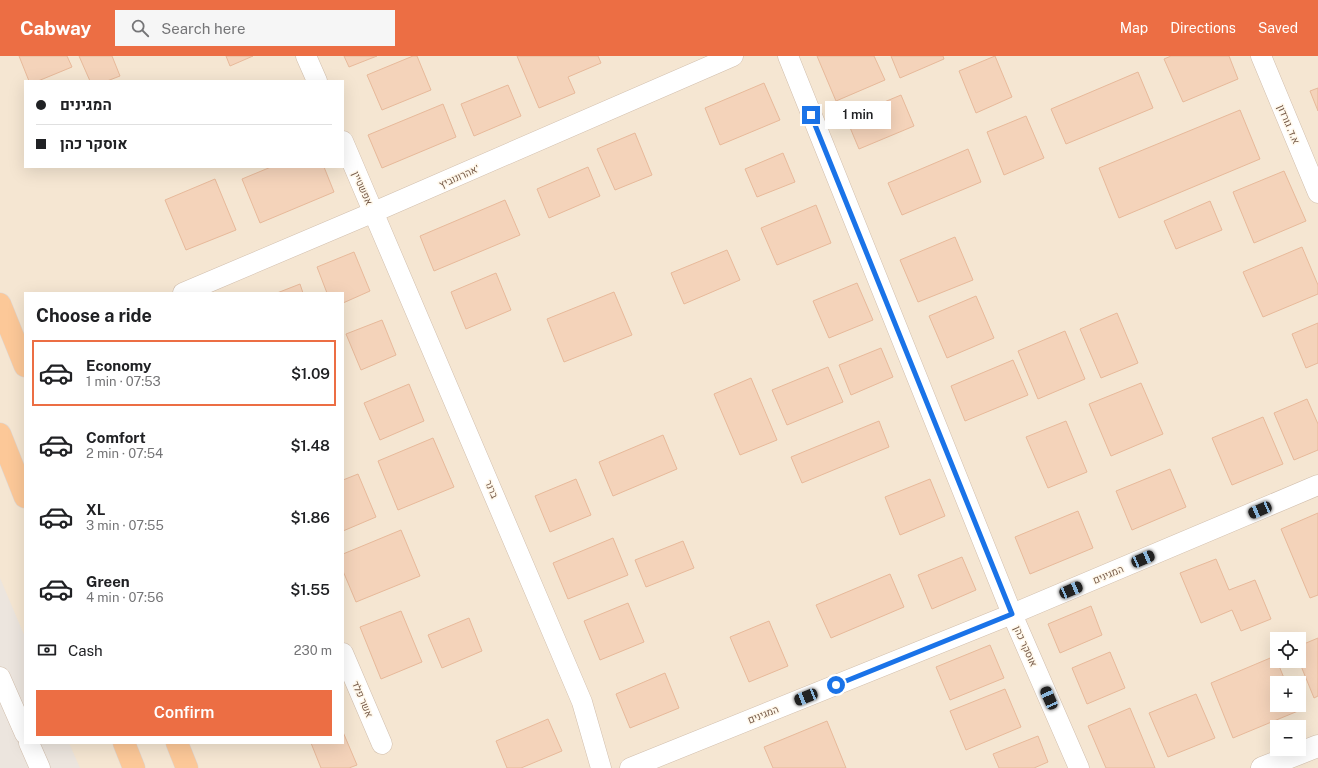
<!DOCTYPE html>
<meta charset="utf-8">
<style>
:root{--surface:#fff;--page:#f6f6f6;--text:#202124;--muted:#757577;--line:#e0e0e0;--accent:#ec6e44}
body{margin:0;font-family:"Public Sans",Heebo,sans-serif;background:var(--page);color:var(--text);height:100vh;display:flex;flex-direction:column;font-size:15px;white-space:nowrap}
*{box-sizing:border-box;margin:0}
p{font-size:13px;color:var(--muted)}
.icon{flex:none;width:22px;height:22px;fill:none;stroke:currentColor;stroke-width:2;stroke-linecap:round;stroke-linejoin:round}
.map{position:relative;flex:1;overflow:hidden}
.panel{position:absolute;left:24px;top:236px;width:320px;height:452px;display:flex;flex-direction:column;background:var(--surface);border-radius:0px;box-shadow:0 4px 16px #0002}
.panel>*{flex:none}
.top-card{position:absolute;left:24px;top:24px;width:320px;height:88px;border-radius:0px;box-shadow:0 4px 16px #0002;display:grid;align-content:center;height:88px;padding:0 12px;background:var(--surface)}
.fabs{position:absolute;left:1270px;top:576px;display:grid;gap:8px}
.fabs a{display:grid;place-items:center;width:36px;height:36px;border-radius:0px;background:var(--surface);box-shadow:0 4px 16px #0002;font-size:20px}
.end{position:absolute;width:18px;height:18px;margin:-9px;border:5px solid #1a73e8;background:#fff;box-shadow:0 0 0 2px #fff}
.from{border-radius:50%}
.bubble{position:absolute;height:28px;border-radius:0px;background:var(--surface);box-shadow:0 4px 16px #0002;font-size:13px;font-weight:600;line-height:28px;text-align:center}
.car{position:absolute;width:12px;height:24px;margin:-12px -6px;border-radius:5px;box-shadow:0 0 3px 1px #0007;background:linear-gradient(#222 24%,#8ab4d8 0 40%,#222 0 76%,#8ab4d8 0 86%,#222 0)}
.top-card b{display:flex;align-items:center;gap:14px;height:38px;font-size:15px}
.top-card b+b{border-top:1px solid var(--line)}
.top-card i{width:10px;height:10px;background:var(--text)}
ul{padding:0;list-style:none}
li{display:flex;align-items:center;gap:12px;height:66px;margin:0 8px 6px;padding:0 4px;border:2px solid transparent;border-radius:0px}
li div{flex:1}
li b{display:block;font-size:15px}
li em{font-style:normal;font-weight:600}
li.selected{border-color:var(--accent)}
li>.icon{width:36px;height:36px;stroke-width:1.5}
h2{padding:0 12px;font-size:18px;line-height:48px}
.pay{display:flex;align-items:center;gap:10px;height:44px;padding:0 12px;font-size:15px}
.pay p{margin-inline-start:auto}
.action{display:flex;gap:8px;margin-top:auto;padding:8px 12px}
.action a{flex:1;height:46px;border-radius:0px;background:var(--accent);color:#fff;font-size:16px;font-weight:600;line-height:46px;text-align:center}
header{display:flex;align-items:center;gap:24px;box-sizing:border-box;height:56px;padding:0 20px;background:var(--accent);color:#fff}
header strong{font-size:19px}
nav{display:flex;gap:22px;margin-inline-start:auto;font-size:14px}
.search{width:280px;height:36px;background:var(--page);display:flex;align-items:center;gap:10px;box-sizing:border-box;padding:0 14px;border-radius:0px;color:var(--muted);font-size:15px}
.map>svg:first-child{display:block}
</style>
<header>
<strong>Cabway</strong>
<div class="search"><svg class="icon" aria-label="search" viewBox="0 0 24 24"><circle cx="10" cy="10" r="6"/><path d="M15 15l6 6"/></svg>Search here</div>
<nav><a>Map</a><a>Directions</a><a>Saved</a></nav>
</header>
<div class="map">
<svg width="1318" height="712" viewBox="0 0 1318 712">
<rect width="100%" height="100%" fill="#fdf4e3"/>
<!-- residential -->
<path fill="#f5e6d2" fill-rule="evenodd" d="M0,0H1318V712H0ZM25,25H343V111H25ZM25,237H343V687H25ZM1277,583H1299V605H1277ZM1277,627H1299V649H1277ZM1277,671H1299V693H1277Z"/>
<!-- industrial -->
<polygon fill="#ece5de" points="0,522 25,581 25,687 69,687 80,712 0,712"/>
<!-- building -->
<g fill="#f4d3ba" stroke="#e7b99a">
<polygon points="19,0 67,0 72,11 38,25 29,25"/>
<polygon points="79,0 112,0 120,20 107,25 90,25"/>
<polygon points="226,0 253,0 230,10"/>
<polygon points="344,0 377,0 349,11"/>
<polygon points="413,0 417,0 431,34 382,54 367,19"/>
<polygon points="517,0 598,0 601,7 568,21 575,37 539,52"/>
<polygon points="817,0 874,0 885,24 836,45"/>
<polygon points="891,0 943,0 944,3 900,22"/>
<polygon points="995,0 1012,41 976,57 959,15"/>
<polygon points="1171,0 1229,0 1238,23 1183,46 1164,3"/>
<polygon points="1138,16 1153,52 1066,88 1051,53"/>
<polygon points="764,27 780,64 720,89 705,52"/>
<polygon points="508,29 521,60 474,80 461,48"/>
<polygon points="1318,32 1318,55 1310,35"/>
<polygon points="901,39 914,70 859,93 846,62"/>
<polygon points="443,48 456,81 382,112 368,79"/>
<polygon points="1240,54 1260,103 1119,162 1099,112"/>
<polygon points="1026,60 1044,102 1004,119 987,76"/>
<polygon points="635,77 652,119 615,134 597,93"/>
<polygon points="968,93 981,126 902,159 888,127"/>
<polygon points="783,97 795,126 757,141 745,113"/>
<polygon points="271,111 324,111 334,136 260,167 242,123"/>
<polygon points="588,111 600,140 549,162 537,133"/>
<polygon points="1284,115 1306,165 1254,187 1233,136"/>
<polygon points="215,123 236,174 186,194 165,144"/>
<polygon points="505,144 520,179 434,215 420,180"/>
<polygon points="1210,145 1222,174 1176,193 1164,165"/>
<polygon points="816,149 831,187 777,209 761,172"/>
<polygon points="955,181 973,224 918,246 900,204"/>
<polygon points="1302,191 1318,229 1318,238 1263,261 1243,216"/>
<polygon points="727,194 740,224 684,248 671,217"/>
<polygon points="354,196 370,235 343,247 343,237 327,237 317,211"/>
<polygon points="496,217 511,254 466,273 451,236"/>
<polygon points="857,227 873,264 829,282 813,245"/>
<polygon points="300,228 303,237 277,237"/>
<polygon points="614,236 632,279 564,306 547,263"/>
<polygon points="976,240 994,282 947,302 929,260"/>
<polygon points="1117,257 1138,307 1101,322 1080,273"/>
<polygon points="382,264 396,299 361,314 346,278"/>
<polygon points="1318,267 1318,307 1306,312 1292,278"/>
<polygon points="1065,275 1085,323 1038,343 1018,295"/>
<polygon points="881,292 893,321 851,339 839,309"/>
<polygon points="1013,304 1028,339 965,365 951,330"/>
<polygon points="828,311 843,346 787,369 772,334"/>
<polygon points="751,322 777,384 740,399 714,338"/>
<polygon points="1141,327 1163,378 1111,400 1089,348"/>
<polygon points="409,328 424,365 380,384 364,347"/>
<polygon points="1307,343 1318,368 1318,394 1294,404 1274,357"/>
<polygon points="1263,361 1283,408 1232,429 1212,382"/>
<polygon points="879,365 889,391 802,427 791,401"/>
<polygon points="1066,365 1087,416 1048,432 1026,381"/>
<polygon points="663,379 677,413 613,440 599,406"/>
<polygon points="433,382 454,431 398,454 378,405"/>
<polygon points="1170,413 1186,451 1132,474 1116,435"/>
<polygon points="358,418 376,461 343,475 343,424"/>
<polygon points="576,423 591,459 550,476 535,440"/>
<polygon points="930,423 945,460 900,479 885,441"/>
<polygon points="1078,455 1093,492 1030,518 1015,481"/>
<polygon points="1318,457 1318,539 1310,542 1281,473"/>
<polygon points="401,474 420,520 356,546 343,515 343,498"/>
<polygon points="613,482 628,519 568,543 553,507"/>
<polygon points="683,485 694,512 646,531 635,504"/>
<polygon points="962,501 976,534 932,553 918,519"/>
<polygon points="1216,503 1229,534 1255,524 1271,563 1241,575 1232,554 1201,567 1180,517"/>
<polygon points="890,518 904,551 831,582 816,549"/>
<polygon points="628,547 644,586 600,604 584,565"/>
<polygon points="1091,550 1102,579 1060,597 1048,568"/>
<polygon points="401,555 422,606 381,623 360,571"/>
<polygon points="469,562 482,595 442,612 428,579"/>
<polygon points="769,565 788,610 749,626 730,581"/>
<polygon points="1318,582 1318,640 1314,642 1299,605 1299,590"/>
<polygon points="990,589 1004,622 950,644 936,611"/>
<polygon points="1110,596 1125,632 1087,648 1072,612"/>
<polygon points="1275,600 1286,627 1277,627 1277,649 1296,649 1298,655 1233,682 1211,627"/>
<polygon points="665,617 679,652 630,672 616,638"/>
<polygon points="1005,633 1021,671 966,694 950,655"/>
<polygon points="1196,638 1215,682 1168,701 1149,657"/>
<polygon points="1130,652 1155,712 1106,712 1088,670"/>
<polygon points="548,663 562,695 521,712 507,712 496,685"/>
<polygon points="827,665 846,712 773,712 764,691"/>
<polygon points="343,676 357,709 349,712 321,712 311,687 343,687"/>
<polygon points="1038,680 1048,706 1034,712 999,712 993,698"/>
</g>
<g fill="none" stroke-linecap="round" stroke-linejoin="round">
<!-- minor casing -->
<g stroke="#d1beac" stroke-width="21">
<g id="minor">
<polyline points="306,0 317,25"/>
<polyline points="788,0 1012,558 1079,712"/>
<polyline points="1261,0 1318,137"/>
<polyline points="343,85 582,646 601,712"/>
<polyline points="183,237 374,156 733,0"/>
<polyline points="343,597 382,688"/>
<polyline points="0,621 25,678"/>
<polyline points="29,687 40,712"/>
<polyline points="630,712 1012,558 1318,429"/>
</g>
</g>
<!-- tertiary casing -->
<g stroke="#d1beac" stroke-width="23">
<polyline id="tertiary" points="1262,712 1318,690"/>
</g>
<!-- trunk casing -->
<g stroke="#ded7d3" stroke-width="23">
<g id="trunk">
<polyline points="0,248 25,310"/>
<polyline points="0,378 25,441"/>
<polyline points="124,687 134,712"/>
<polyline points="177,687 187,712"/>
</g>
</g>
<!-- minor -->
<use href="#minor" stroke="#fff" stroke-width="20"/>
<!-- tertiary -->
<use href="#tertiary" stroke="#fff" stroke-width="22"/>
<!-- trunk -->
<use href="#trunk" stroke="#fcc898" stroke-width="22"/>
</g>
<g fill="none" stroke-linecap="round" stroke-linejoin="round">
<!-- route -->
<polyline stroke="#1a73e8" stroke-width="5" points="811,59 1012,558 836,629"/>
</g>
<g text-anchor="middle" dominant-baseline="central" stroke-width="3" stroke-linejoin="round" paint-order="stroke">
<!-- street labels -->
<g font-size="10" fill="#765a48" stroke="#fff8eb">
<text transform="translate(1289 68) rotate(67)">א.ד. גורדון</text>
<text transform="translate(459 120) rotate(-24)">אהרונוביץ'</text>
<text transform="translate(363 132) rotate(66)">אפשטיין</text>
<text transform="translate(492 433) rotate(67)">ברנר</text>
<text transform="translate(1108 518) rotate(-23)">המגינים</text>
<text transform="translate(1026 590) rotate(66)">אוסקר כהן</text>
<text transform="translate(363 643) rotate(67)">אשר פלד</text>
<text transform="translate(763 658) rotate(-22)">המגינים</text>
</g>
</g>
</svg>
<div class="fabs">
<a><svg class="icon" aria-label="locate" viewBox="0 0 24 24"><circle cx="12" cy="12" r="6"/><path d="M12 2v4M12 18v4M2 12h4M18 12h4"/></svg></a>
<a>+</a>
<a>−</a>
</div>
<i class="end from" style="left:836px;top:629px"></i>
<i class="end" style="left:811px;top:59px"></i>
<div class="bubble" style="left:825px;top:45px;width:66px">1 min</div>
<i class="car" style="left:1260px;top:454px;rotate:247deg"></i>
<i class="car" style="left:1143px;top:503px;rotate:67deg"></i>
<i class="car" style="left:1071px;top:534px;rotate:67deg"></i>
<i class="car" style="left:806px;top:641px;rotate:248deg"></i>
<i class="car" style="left:1049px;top:642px;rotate:336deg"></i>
<div class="top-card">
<b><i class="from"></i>המגינים</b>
<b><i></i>אוסקר כהן</b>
</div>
<section class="panel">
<h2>Choose a ride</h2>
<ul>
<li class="selected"><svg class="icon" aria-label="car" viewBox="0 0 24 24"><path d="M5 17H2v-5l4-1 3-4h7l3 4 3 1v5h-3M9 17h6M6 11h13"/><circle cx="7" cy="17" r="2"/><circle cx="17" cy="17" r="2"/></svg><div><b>Economy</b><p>1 min · 07:53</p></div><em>$1.09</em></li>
<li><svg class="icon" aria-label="car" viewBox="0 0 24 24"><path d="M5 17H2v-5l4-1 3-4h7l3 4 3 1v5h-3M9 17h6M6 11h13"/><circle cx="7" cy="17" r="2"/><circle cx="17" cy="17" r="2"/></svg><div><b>Comfort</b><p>2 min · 07:54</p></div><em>$1.48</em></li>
<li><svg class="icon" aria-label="car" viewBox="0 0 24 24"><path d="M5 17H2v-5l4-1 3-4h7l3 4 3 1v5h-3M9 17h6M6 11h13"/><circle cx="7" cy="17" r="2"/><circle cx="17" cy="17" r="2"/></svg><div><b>XL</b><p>3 min · 07:55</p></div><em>$1.86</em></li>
<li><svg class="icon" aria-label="car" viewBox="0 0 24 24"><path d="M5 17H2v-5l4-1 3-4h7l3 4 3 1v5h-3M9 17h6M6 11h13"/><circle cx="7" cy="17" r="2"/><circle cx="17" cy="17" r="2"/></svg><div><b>Green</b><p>4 min · 07:56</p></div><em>$1.55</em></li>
</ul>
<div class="pay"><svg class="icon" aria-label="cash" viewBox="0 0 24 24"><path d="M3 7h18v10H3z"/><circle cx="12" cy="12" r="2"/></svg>Cash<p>230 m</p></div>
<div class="action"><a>Confirm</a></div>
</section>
</div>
